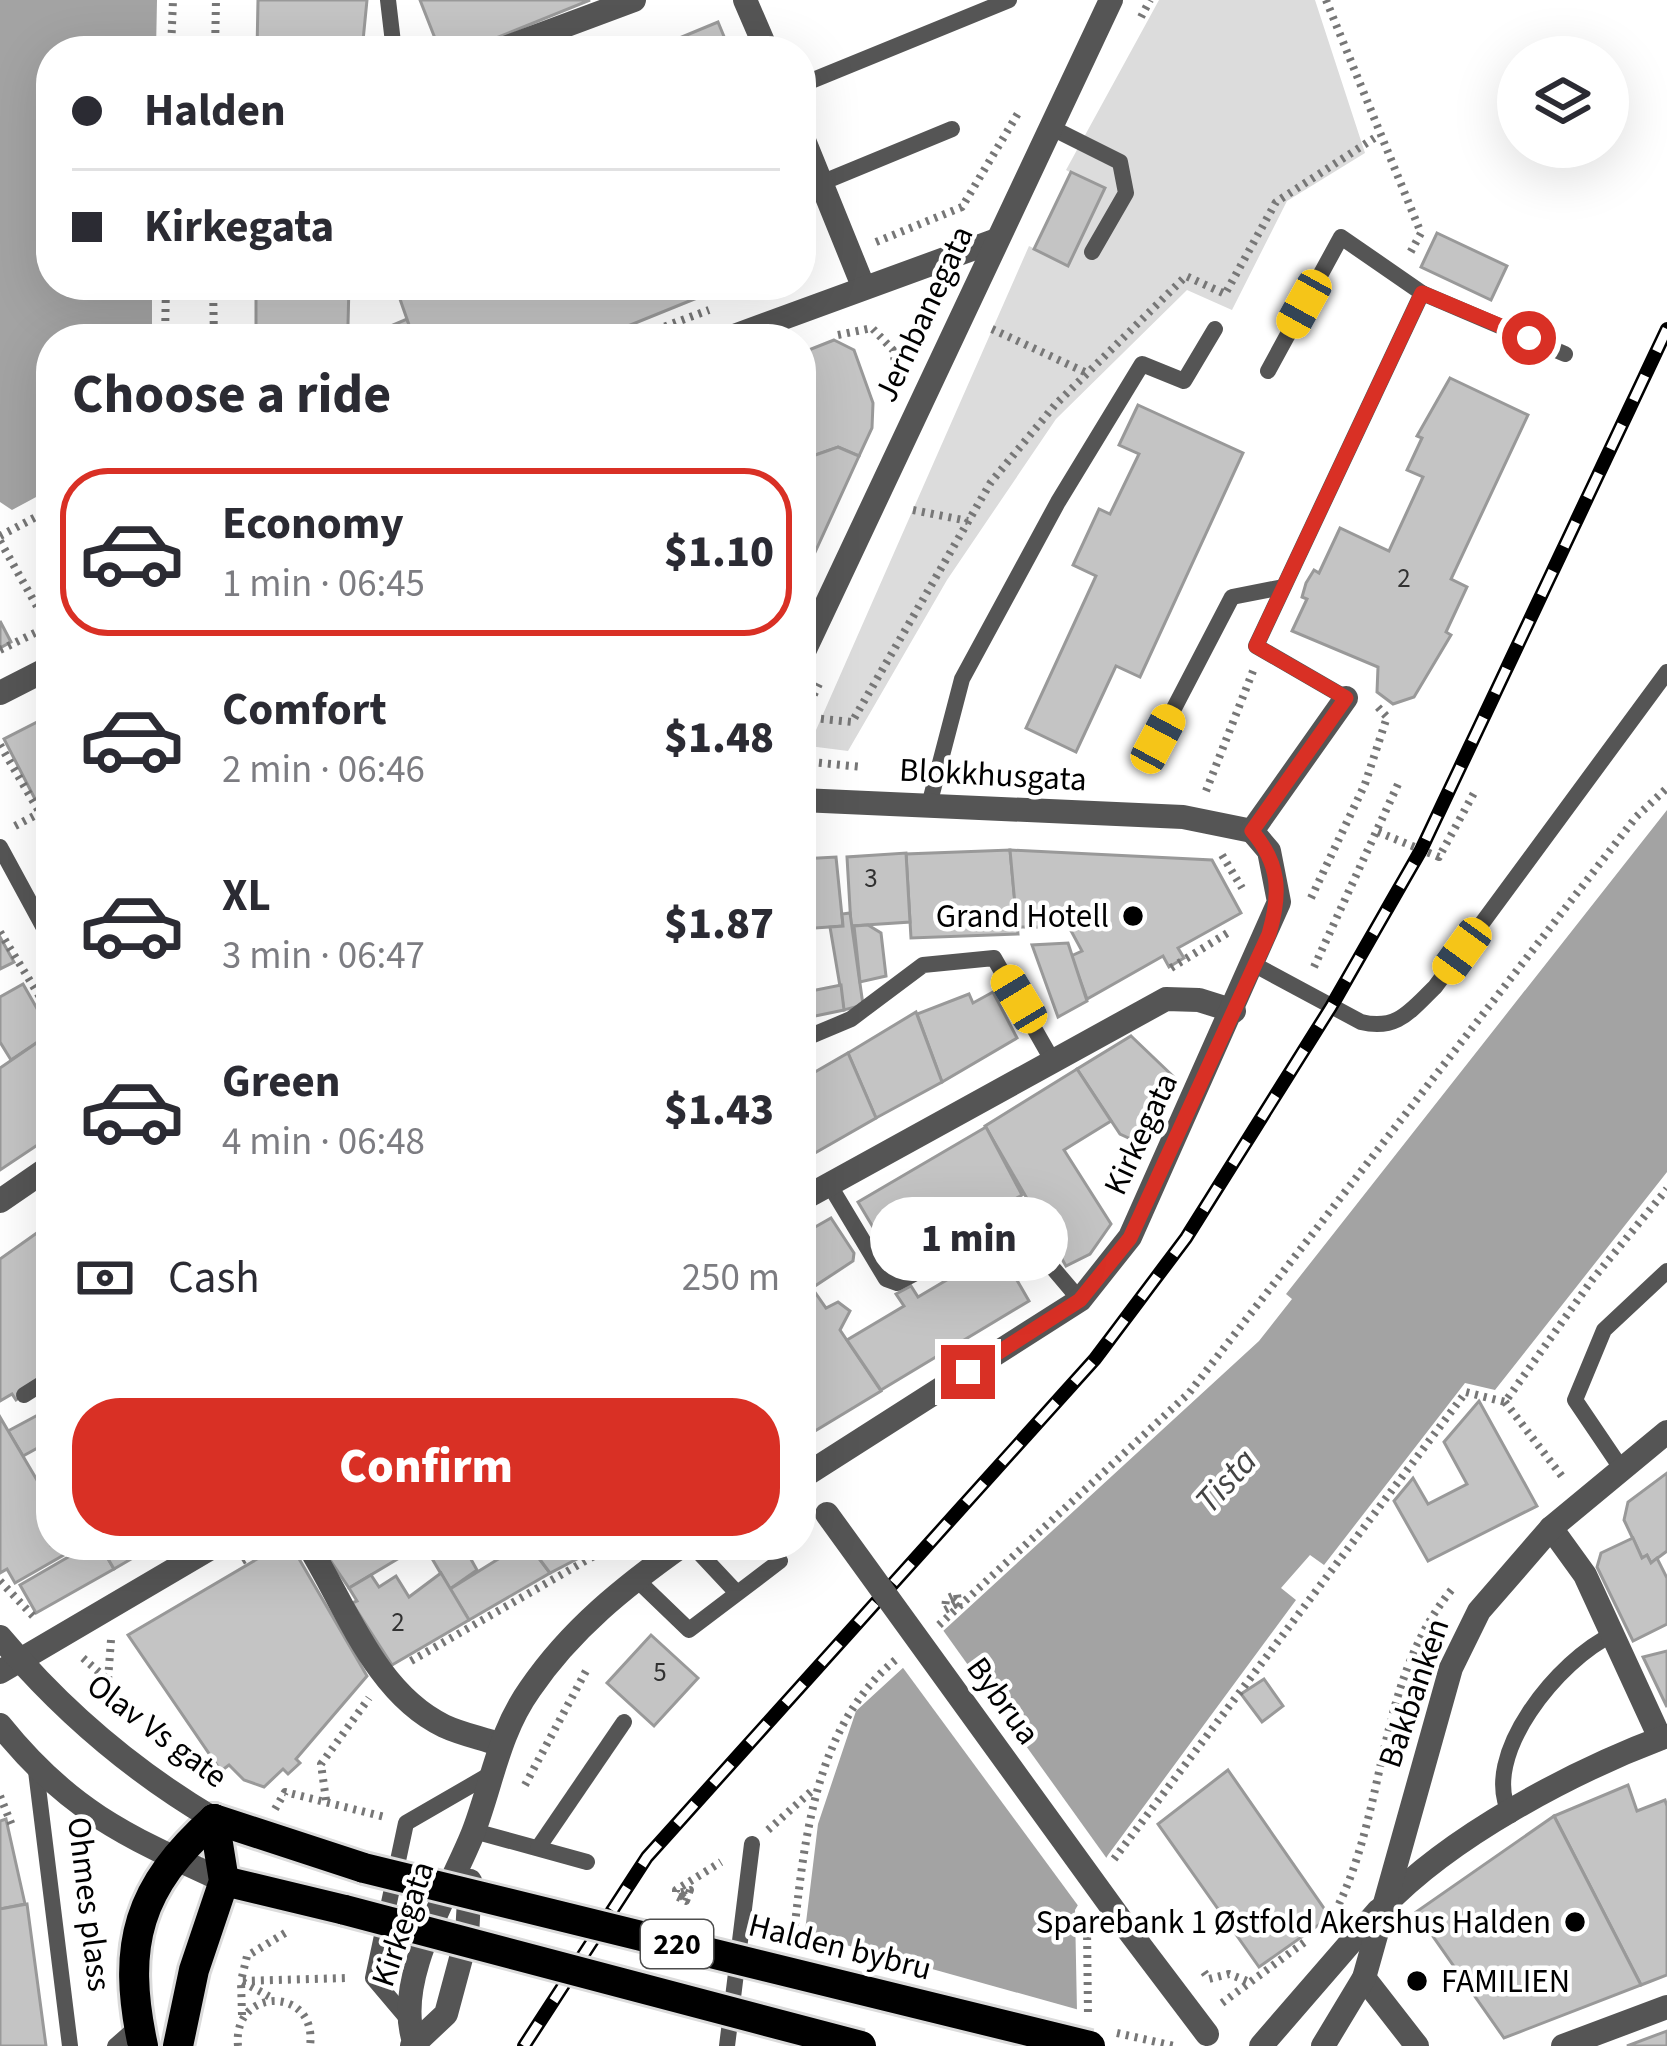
<!DOCTYPE html>
<meta charset="utf-8">
<style>
:root{--surface:#fff;--page:#f2f2f3;--text:#2b2b33;--muted:#7c7c81;--line:#e1e1e2;--accent:#d93025}
body{margin:0;font-family:"Source Sans 3",sans-serif;background:var(--page);color:var(--text);height:100vh;display:flex;flex-direction:column;font-size:45px;white-space:nowrap}
*{box-sizing:border-box;margin:0}
p{font-size:39px;color:var(--muted)}
.icon{flex:none;width:66px;height:66px;fill:none;stroke:currentColor;stroke-width:2;stroke-linecap:round;stroke-linejoin:round}
.map{position:relative;flex:1;overflow:hidden}
.drawer{position:absolute;left:36px;top:324px;width:780px;height:1236px;display:flex;flex-direction:column;background:var(--surface);border-radius:48px;box-shadow:0 12px 48px #0002}
.drawer>*{flex:none}
.top-card{position:absolute;left:36px;top:36px;width:780px;height:264px;border-radius:48px;box-shadow:0 12px 48px #0002;display:grid;align-content:center;height:264px;padding:0 36px;background:var(--surface)}
.controls{position:absolute;left:1497px;top:36px;display:grid;gap:24px}
.controls a{display:grid;place-items:center;width:132px;height:132px;border-radius:50%;background:var(--surface);box-shadow:0 12px 48px #0002;font-size:60px}
.end{position:absolute;width:54px;height:54px;margin:-27px;border:15px solid #d93025;background:#fff;box-shadow:0 0 0 6px #fff}
.from{border-radius:50%}
.bubble{position:absolute;height:84px;border-radius:42px;background:var(--surface);box-shadow:0 12px 48px #0002;font-size:39px;font-weight:800;line-height:84px;text-align:center}
.car{position:absolute;width:36px;height:72px;margin:-36px -18px;border-radius:15px;box-shadow:0 0 9px 3px #0007;background:linear-gradient(#f5c518 24%,#345 0 40%,#f5c518 0 76%,#345 0 86%,#f5c518 0)}
.top-card b{display:flex;align-items:center;gap:42px;height:114px;font-size:45px}
.top-card b+b{border-top:3px solid var(--line)}
.top-card i{width:30px;height:30px;background:var(--text)}
ul{padding:0;list-style:none}
li{display:flex;align-items:center;gap:36px;height:168px;margin:0 24px 18px;padding:0 12px;border:6px solid transparent;border-radius:48px}
li div{flex:1}
li b{display:block;font-size:45px}
li em{font-style:normal;font-weight:800}
li.selected{border-color:var(--accent)}
li>.icon{width:108px;height:108px;stroke-width:1.5}
h2{padding:0 36px;font-size:54px;line-height:144px}
.pay{display:flex;align-items:center;gap:30px;height:132px;padding:0 36px;font-size:45px}
.pay p{margin-inline-start:auto}
.action{display:flex;gap:24px;margin-top:auto;padding:24px 36px}
.action a{flex:1;height:138px;border-radius:48px;background:var(--accent);color:#fff;font-size:48px;font-weight:800;line-height:138px;text-align:center}
.map>svg:first-child{display:block}
</style>
<div class="map">
<svg width="1667" height="2046" viewBox="0 0 1667 2046">
<rect width="100%" height="100%" fill="#fff"/>
<!-- green -->
<polygon fill="#dcdcdc" points="1159,0 1315,0 1365,153 1287,201 1232,310 1187,290 1056,419 947,580 848,751 809,746 1029,246 1068,264 1104,190 1066,170"/>
<!-- water -->
<g fill="#a3a3a3">
<polygon points="0,0 157,0 156,51 51,51 51,285 152,285 152,339 51,339 51,489 12,510 0,502"/>
<polygon points="1667,810 1667,1172 1495,1390 1465,1383 1324,1565 1310,1555 1281,1588 1296,1600 1108,1855 1075,1910 1077,2012 791,2046 818,1824 856,1711 1259,1341 1292,1299 1286,1294"/>
</g>
<!-- pier -->
<g fill="#fff">
<polygon points="940,1626 1110,1863 1082,1911 898,1661"/>
<polygon points="796,1931 1083,2011 1075,2046 785,2046"/>
</g>
<!-- building -->
<g fill="#c4c4c4" stroke="#999" stroke-width="3">
<polygon points="258,0 367,0 362,51 257,51"/>
<polygon points="420,0 590,0 464,51 440,51"/>
<polygon points="718,22 730,51 644,51 665,44"/>
<polygon points="1071,172 1105,188 1068,266 1034,249"/>
<polygon points="801,228 809,254 801,265"/>
<polygon points="1437,233 1507,266 1491,300 1421,267"/>
<polygon points="256,285 349,285 348,325 365,337 407,319 414,339 256,339"/>
<polygon points="395,285 729,285 596,339 414,339"/>
<polygon points="834,340 854,350 873,403 872,428 859,456 838,447 801,460 801,353"/>
<polygon points="1450,378 1528,415 1451,579 1467,587 1446,632 1451,635 1414,697 1393,704 1377,692 1378,667 1292,631 1307,599 1302,597 1306,583 1314,570 1319,573 1340,528 1389,551 1423,477 1407,470 1422,438 1417,436"/>
<polygon points="1138,405 1243,453 1140,677 1116,666 1076,752 1026,728 1096,576 1073,565 1099,509 1110,514 1139,454 1119,445"/>
<polygon points="838,447 859,456 801,583 801,460"/>
<polygon points="0,621 11,642 0,648"/>
<polygon points="51,715 51,791 35,799 4,739"/>
<polygon points="1010,850 1018,934 911,938 906,854"/>
<polygon points="1010,850 1212,860 1241,913 1178,948 1184,958 1169,967 1163,956 1087,999 1071,956 1082,951 1063,916 1042,916 1041,927 1017,927"/>
<polygon points="906,853 910,922 851,926 847,857"/>
<polygon points="836,857 843,926 801,929 801,859"/>
<polygon points="850,913 863,1005 844,1010 830,927 843,926 842,914"/>
<polygon points="868,925 881,933 886,976 860,982 854,926"/>
<polygon points="0,937 14,962 0,969"/>
<polygon points="1068,943 1087,1001 1058,1017 1032,945"/>
<polygon points="23,984 51,1033 11,1060 0,1042 0,997"/>
<polygon points="841,985 844,1010 801,1019 801,993"/>
<polygon points="993,992 1017,1038 942,1082 917,1014 969,994 973,1003"/>
<polygon points="916,1012 942,1082 876,1118 848,1053"/>
<polygon points="51,1033 51,1136 0,1170 0,1068"/>
<polygon points="1131,1036 1176,1079 1146,1146 1120,1134 1077,1069"/>
<polygon points="848,1053 876,1118 801,1161 801,1080"/>
<polygon points="1077,1069 1111,1121 1064,1150 1111,1224 1090,1254 1066,1266 985,1126"/>
<polygon points="986,1127 1022,1195 988,1215 993,1224 955,1248 949,1239 904,1266 895,1264 858,1202"/>
<polygon points="831,1218 854,1253 853,1261 812,1288 826,1308 838,1302 850,1311 840,1330 881,1391 810,1434 801,1420 801,1235"/>
<polygon points="51,1223 51,1375 16,1400 12,1394 0,1401 0,1259"/>
<polygon points="999,1249 1029,1301 881,1390 847,1340 904,1306 896,1294 911,1286 918,1297"/>
<polygon points="1479,1401 1537,1506 1428,1561 1394,1501 1413,1478 1428,1504 1467,1484 1444,1442"/>
<polygon points="51,1408 51,1459 43,1445 23,1456 8,1431"/>
<polygon points="0,1417 51,1504 51,1545 64,1545 69,1552 15,1583 7,1569 0,1573"/>
<polygon points="1667,1473 1667,1551 1651,1563 1647,1555 1642,1558 1624,1520 1628,1502"/>
<polygon points="1633,1538 1642,1558 1647,1555 1651,1563 1657,1558 1667,1578 1667,1624 1633,1641 1597,1567 1601,1553"/>
<polygon points="89,1545 100,1545 114,1569 36,1613 20,1585"/>
<polygon points="100,1545 155,1545 114,1569"/>
<polygon points="281,1545 291,1545 367,1676 296,1759 300,1763 288,1774 283,1769 264,1787 244,1780 229,1765 221,1771 128,1635"/>
<polygon points="320,1545 421,1545 349,1588"/>
<polygon points="424,1545 463,1545 477,1570 450,1589"/>
<polygon points="521,1545 529,1545 550,1573 469,1620 450,1589"/>
<polygon points="529,1545 604,1545 550,1573"/>
<polygon points="441,1573 469,1620 392,1665 352,1603 357,1601 349,1588 371,1575 379,1587 396,1576 409,1597"/>
<polygon points="651,1635 698,1678 654,1726 607,1683"/>
<polygon points="1667,1651 1667,1707 1643,1657"/>
<polygon points="1264,1679 1283,1706 1262,1722 1241,1694"/>
<polygon points="1228,1770 1330,1917 1259,1967 1158,1824"/>
<polygon points="1628,1785 1637,1811 1665,1800 1667,1806 1667,1975 1641,1985 1554,1816"/>
<polygon points="1554,1816 1641,1985 1504,2038 1416,1912"/>
<polygon points="6,1819 25,1904 0,1909 0,1821"/>
<polygon points="27,1904 46,2046 0,2046 0,1909"/>
<polygon points="1667,2031 1667,2046 1627,2046"/>
</g>
<g fill="none" stroke-linecap="round" stroke-linejoin="round">
<!-- primary casing -->
<g stroke="#dbdbdb" stroke-width="36">
<g id="primary">
<polyline points="214,1819 364,1868"/>
<polyline points="224,1881 345,1910"/>
<path d="M143,2046C121,1944 138,1887 214,1819"/>
<polyline points="178,2046 194,1970 224,1881 214,1819"/>
</g>
</g>
<!-- path -->
<g stroke="#777" stroke-width="8" stroke-dasharray="3 6" stroke-linecap="butt">
<polyline points="1326,0 1421,233 1410,253"/>
<polyline points="1141,17 1150,0"/>
<polyline points="171,51 173,0"/>
<polyline points="215,51 216,0"/>
<polyline points="876,242 962,207 1020,110"/>
<polyline points="213,285 214,339"/>
<polyline points="992,329 1087,373"/>
<polyline points="838,335 872,328 893,350 897,377"/>
<polyline points="165,339 166,285"/>
<polyline points="631,339 709,310"/>
<polyline points="913,510 968,521"/>
<polyline points="0,536 51,509"/>
<polyline points="0,541 48,626"/>
<polyline points="0,650 47,627"/>
<polyline points="803,717 852,722 991,482 1055,405 1186,276 1225,294 1276,202 1379,135"/>
<polyline points="802,719 819,684"/>
<polyline points="0,745 40,813"/>
<polyline points="801,761 862,767"/>
<polyline points="1206,791 1253,671"/>
<polyline points="15,826 51,807"/>
<polyline points="1378,832 1439,857 1474,793"/>
<polyline points="1222,855 1242,888"/>
<polyline points="1311,898 1365,784 1387,717 1376,705"/>
<polyline points="0,932 51,1015"/>
<polyline points="1314,967 1399,782"/>
<polyline points="1171,968 1229,932"/>
<polyline points="1505,1402 1564,1479"/>
<polyline points="242,1561 269,1545"/>
<polyline points="0,1581 34,1617"/>
<polyline points="953,1599 958,1603 945,1610 946,1599 957,1594 959,1609"/>
<polyline points="939,1625 1189,1393 1636,817 1667,788"/>
<polyline points="111,1640 108,1680 121,1711"/>
<polyline points="83,1658 108,1680"/>
<polyline points="411,1661 613,1545"/>
<polyline points="525,1785 586,1671"/>
<polyline points="0,1796 13,1828"/>
<polyline points="326,1800 321,1764 369,1698"/>
<polyline points="275,1809 285,1792 385,1817"/>
<polyline points="768,1830 815,1788"/>
<polyline points="1114,1859 1466,1392 1505,1402 1592,1280 1667,1189"/>
<polyline points="683,1892 685,1899 679,1893 690,1890 686,1901 676,1896 676,1890 721,1862"/>
<path d="M1339,1904C1388,1801 1377,1679 1453,1588"/>
<polyline points="1087,1928 1088,2015"/>
<polyline points="285,1933 247,1956 241,1981 347,1978"/>
<path d="M793,1943C804,1842 814,1724 899,1657"/>
<polyline points="1204,1972 1209,1979 1229,1974 1250,1982"/>
<polyline points="1222,2003 1306,1941"/>
<polyline points="242,2015 241,1981 272,1998"/>
<polyline points="1117,2033 1174,2046"/>
<path d="M238,2046C232,1986 318,1986 310,2046"/>
</g>
<!-- service -->
<g stroke="#555" stroke-width="16">
<polyline points="388,0 394,51"/>
<polyline points="801,85 1009,0"/>
<polyline points="1048,126 1120,162 1126,193 1092,252"/>
<polyline points="821,183 952,129"/>
<polyline points="1268,371 1341,237 1422,293"/>
<polyline points="1346,698 1256,646 1422,293 1565,354"/>
<polyline points="1158,739 1232,597 1283,587"/>
<polyline points="929,805 962,679 1058,502 1142,364 1184,381 1215,329"/>
<polyline points="0,847 51,941"/>
<path d="M1255,965L1361,1022C1397,1031 1410,1011 1435,987L1667,672"/>
<polyline points="801,1040 851,1019 923,965 994,958 1051,1058"/>
<polyline points="829,1184 886,1279 897,1283 1013,1221 1080,1300"/>
<polyline points="24,1395 51,1378"/>
<polyline points="1621,1468 1575,1400 1604,1330 1667,1271"/>
<polyline points="692,1545 737,1593"/>
<polyline points="636,1579 689,1630 780,1561"/>
<polyline points="36,1771 70,2046"/>
<path d="M1511,1815C1477,1757 1561,1658 1612,1635"/>
<polyline points="474,1831 587,1862"/>
<polyline points="538,1848 624,1722"/>
<polyline points="406,2017 373,1978 406,1823 489,1775"/>
<polyline points="115,2046 139,2025"/>
<polyline points="727,2046 752,1844"/>
</g>
<!-- pedestrian -->
<polyline stroke="#555" stroke-width="24" points="1126,1927 1207,2034"/>
<!-- minor -->
<g stroke="#555" stroke-width="24">
<polyline points="745,0 767,51"/>
<polyline points="497,51 634,0"/>
<polyline points="801,133 863,286"/>
<polyline points="726,339 994,241"/>
<polyline points="801,658 1111,0"/>
<polyline points="0,693 51,667"/>
<polyline points="801,800 1183,817 1252,831"/>
<polyline points="801,1200 1166,999 1199,1000 1234,1011"/>
<polyline points="0,1201 51,1166"/>
<polyline points="801,1478 1080,1300 1130,1237 1279,902 1269,851 1252,831 1346,698"/>
<polyline points="1551,1528 1585,1575 1660,1738"/>
<path d="M308,1545C346,1606 375,1693 444,1726C461,1734 481,1738 498,1744"/>
<polyline points="0,1672 216,1545"/>
<path d="M1382,1908C1450,1836 1573,1771 1667,1736"/>
<polyline points="1364,1978 1417,2046"/>
<path d="M414,2041C393,1979 450,1891 473,1833C492,1784 498,1734 530,1689C571,1629 625,1586 683,1545"/>
<polyline points="412,2046 446,2014 467,1936 470,1881"/>
<polyline points="1563,2046 1667,2007"/>
</g>
<!-- tertiary -->
<g stroke="#555" stroke-width="24">
<path d="M0,1637C62,1711 131,1770 214,1819"/>
<path d="M0,1725C69,1811 126,1836 224,1881"/>
<polyline points="1261,2046 1378,1911"/>
<polyline points="1323,2046 1364,1978 1451,1668 1479,1611 1551,1528 1667,1432"/>
</g>
<!-- primary -->
<use href="#primary" stroke="#000" stroke-width="30"/>
<!-- rail casing -->
<g stroke="#000" stroke-width="14">
<polyline id="rail" points="524,2046 647,1857 1095,1359 1186,1238 1331,1007 1421,850 1667,329"/>
</g>
<!-- rail -->
<use href="#rail" stroke="#fff" stroke-width="9" stroke-dasharray="27" stroke-linecap="butt"/>
<!-- primary-bridge casing -->
<g stroke="#dbdbdb" stroke-width="36" stroke-linecap="butt">
<g id="primary-bridge">
<polyline points="364,1868 1090,2046"/>
<polyline points="345,1910 861,2046"/>
</g>
</g>
<!-- pedestrian-bridge -->
<polyline stroke="#555" stroke-width="24" points="827,1514 1126,1927"/>
<!-- primary-bridge -->
<use href="#primary-bridge" stroke="#000" stroke-width="30"/>
</g>
<g fill="none" stroke-linecap="round" stroke-linejoin="round">
<!-- route -->
<path stroke="#d93025" stroke-width="15" d="M968,1372L1080,1300L1130,1238L1269,934C1281,893 1280,864 1252,831L1346,698L1256,646L1422,293L1529,338"/>
</g>
<!-- markers -->
<g fill="#000" stroke="#fff" stroke-width="4.5">
<circle cx="1133" cy="916" r="12"/>
<circle cx="1575" cy="1922" r="12"/>
<circle cx="1417" cy="1981" r="12"/>
</g>
<g text-anchor="middle" dominant-baseline="central" stroke-width="9" stroke-linejoin="round" paint-order="stroke">
<!-- number labels -->
<g font-size="27" fill="#313131">
<text x="1404" y="578">2</text>
<text x="871" y="878">3</text>
<text x="398" y="1622">2</text>
<text x="660" y="1672">5</text>
</g>
<!-- shield labels -->
<rect fill="#fff" stroke="#4c4c4c" stroke-width="3" x="641" y="1920" width="72" height="48" rx="9"/>
<g font-size="30" font-weight="bold" fill="#000">
<text x="677" y="1944">220</text>
</g>
<!-- street labels -->
<g font-size="33" fill="#000" stroke="#fff">
<text transform="translate(924 314) rotate(-65)">Jernbanegata</text>
<text transform="translate(993 775) rotate(3)">Blokkhusgata</text>
<text transform="translate(1141 1134) rotate(-65)">Kirkegata</text>
<text transform="translate(1414 1693) rotate(-71)">Bakbanken</text>
<text transform="translate(1003 1701) rotate(54)">Bybrua</text>
<text transform="translate(157 1731) rotate(37)">Olav Vs gate</text>
<text transform="translate(89 1904) rotate(83)">Ohmes plass</text>
<text transform="translate(403 1924) rotate(-71)">Kirkegata</text>
<text transform="translate(840 1947) rotate(14)">Halden bybru</text>
</g>
<!-- poi labels -->
<g font-size="33" fill="#000" stroke="#fff" text-anchor="end">
<text x="1109" y="916">Grand Hotell</text>
<text x="1551" y="1922">Sparebank 1 Østfold Akershus Halden</text>
<text x="1441" y="1981" text-anchor="start">FAMILIEN</text>
</g>
<!-- water labels -->
<g font-size="36" font-style="italic" fill="#444" stroke="#fff">
<text transform="translate(1226 1481) rotate(-48)">Tista</text>
</g>
</g>
</svg>
<div class="controls">
<a><svg class="icon" aria-label="layers" viewBox="0 0 24 24"><path d="M12 4l9 5-9 5-9-5zM3 14l9 5 9-5"/></svg></a>
</div>
<i class="end from" style="left:1529px;top:338px"></i>
<i class="end" style="left:968px;top:1372px"></i>
<div class="bubble" style="left:870px;top:1197px;width:198px">1 min</div>
<i class="car" style="left:1304px;top:304px;rotate:209deg"></i>
<i class="car" style="left:1158px;top:739px;rotate:28deg"></i>
<i class="car" style="left:1462px;top:951px;rotate:216deg"></i>
<i class="car" style="left:1019px;top:999px;rotate:329deg"></i>
<div class="top-card">
<b><i class="from"></i>Halden</b>
<b><i></i>Kirkegata</b>
</div>
<section class="drawer">
<h2>Choose a ride</h2>
<ul>
<li class="selected"><svg class="icon" aria-label="car" viewBox="0 0 24 24"><path d="M5 17H2v-5l4-1 3-4h7l3 4 3 1v5h-3M9 17h6M6 11h13"/><circle cx="7" cy="17" r="2"/><circle cx="17" cy="17" r="2"/></svg><div><b>Economy</b><p>1 min · 06:45</p></div><em>$1.10</em></li>
<li><svg class="icon" aria-label="car" viewBox="0 0 24 24"><path d="M5 17H2v-5l4-1 3-4h7l3 4 3 1v5h-3M9 17h6M6 11h13"/><circle cx="7" cy="17" r="2"/><circle cx="17" cy="17" r="2"/></svg><div><b>Comfort</b><p>2 min · 06:46</p></div><em>$1.48</em></li>
<li><svg class="icon" aria-label="car" viewBox="0 0 24 24"><path d="M5 17H2v-5l4-1 3-4h7l3 4 3 1v5h-3M9 17h6M6 11h13"/><circle cx="7" cy="17" r="2"/><circle cx="17" cy="17" r="2"/></svg><div><b>XL</b><p>3 min · 06:47</p></div><em>$1.87</em></li>
<li><svg class="icon" aria-label="car" viewBox="0 0 24 24"><path d="M5 17H2v-5l4-1 3-4h7l3 4 3 1v5h-3M9 17h6M6 11h13"/><circle cx="7" cy="17" r="2"/><circle cx="17" cy="17" r="2"/></svg><div><b>Green</b><p>4 min · 06:48</p></div><em>$1.43</em></li>
</ul>
<div class="pay"><svg class="icon" aria-label="cash" viewBox="0 0 24 24"><path d="M3 7h18v10H3z"/><circle cx="12" cy="12" r="2"/></svg>Cash<p>250 m</p></div>
<div class="action"><a>Confirm</a></div>
</section>
</div>
